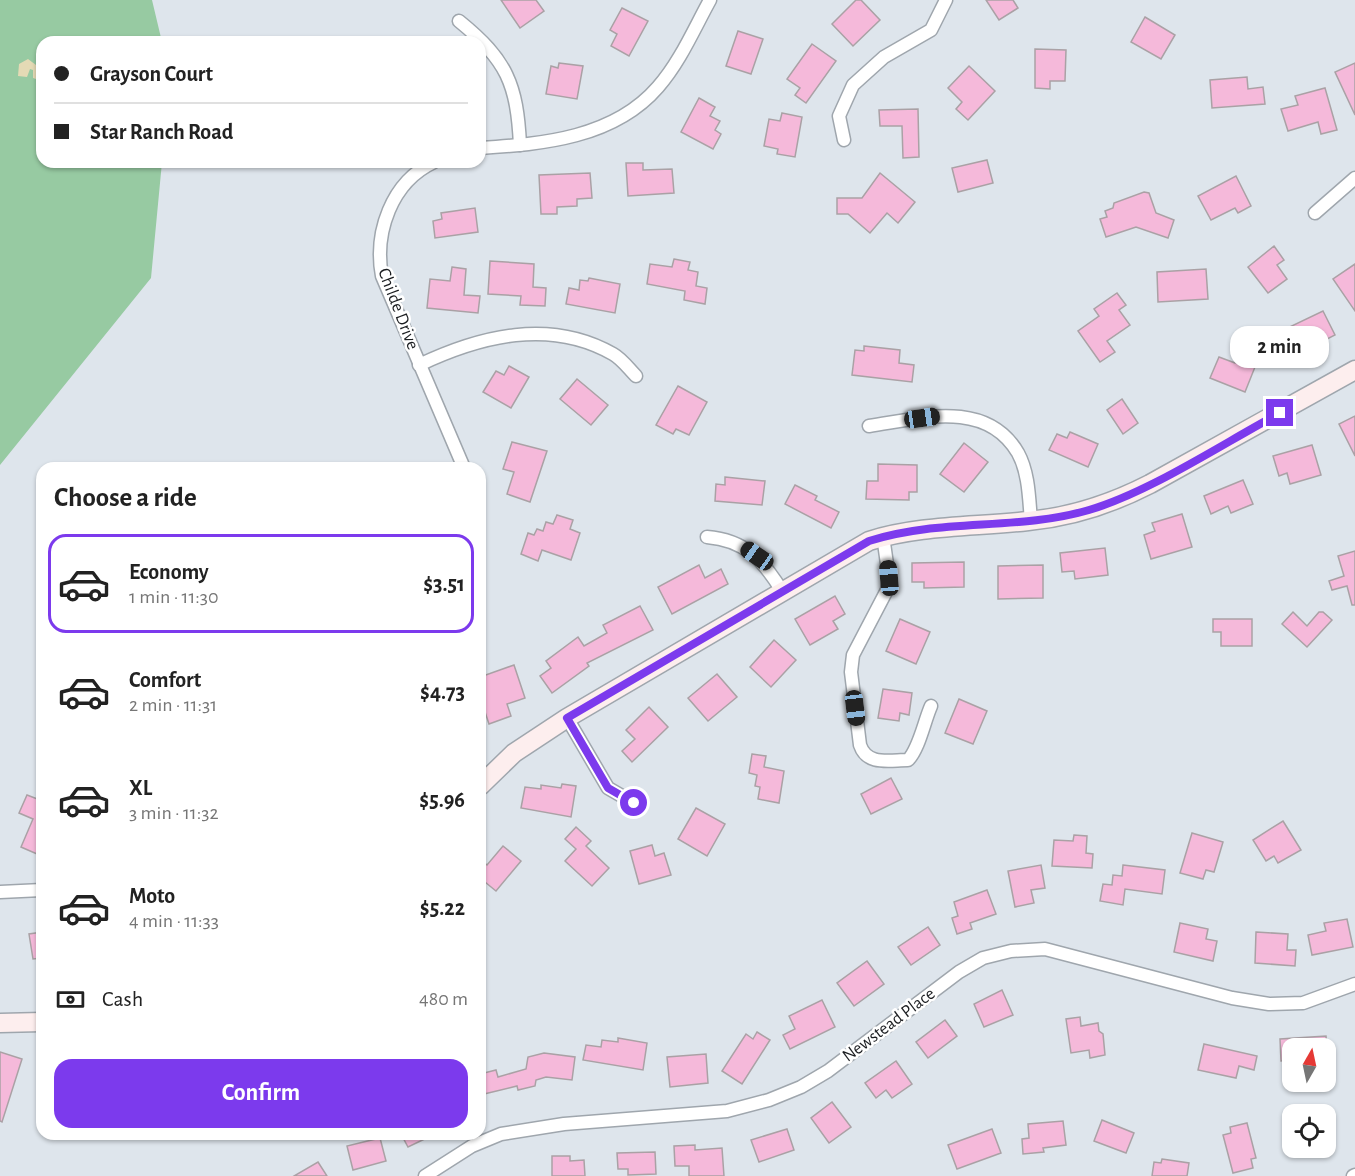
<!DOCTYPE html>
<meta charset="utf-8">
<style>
:root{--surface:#fff;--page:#f6f6f6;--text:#222;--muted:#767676;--line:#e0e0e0;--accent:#7c3aed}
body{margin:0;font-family:"Alegreya Sans",sans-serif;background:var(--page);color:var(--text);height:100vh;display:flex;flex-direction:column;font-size:22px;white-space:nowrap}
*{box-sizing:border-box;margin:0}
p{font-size:20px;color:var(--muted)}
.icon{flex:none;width:33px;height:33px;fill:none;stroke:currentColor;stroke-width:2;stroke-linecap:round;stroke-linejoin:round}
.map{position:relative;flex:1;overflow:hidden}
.details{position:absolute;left:36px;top:462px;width:450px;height:678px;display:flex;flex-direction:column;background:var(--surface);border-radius:18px;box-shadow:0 2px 4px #0004}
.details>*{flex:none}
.hud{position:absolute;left:36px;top:36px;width:450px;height:132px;border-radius:18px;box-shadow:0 2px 4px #0004;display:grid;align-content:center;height:132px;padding:0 18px;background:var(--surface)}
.needle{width:39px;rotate:9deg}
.controls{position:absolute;left:1282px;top:1038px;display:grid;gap:12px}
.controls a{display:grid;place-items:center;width:54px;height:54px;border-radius:12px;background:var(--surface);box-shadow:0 2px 4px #0004;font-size:30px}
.end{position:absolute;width:27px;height:27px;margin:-14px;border:8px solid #7c3aed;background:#fff;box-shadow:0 0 0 3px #fff}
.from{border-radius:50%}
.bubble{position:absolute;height:42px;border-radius:18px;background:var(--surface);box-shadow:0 2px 4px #0004;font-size:20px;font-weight:700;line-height:42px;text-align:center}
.car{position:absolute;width:18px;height:36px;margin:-18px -9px;border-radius:8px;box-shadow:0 0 4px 2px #0007;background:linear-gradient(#222 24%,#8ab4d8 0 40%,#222 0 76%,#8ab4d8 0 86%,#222 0)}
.hud b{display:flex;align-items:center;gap:21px;height:57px;font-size:22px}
.hud b+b{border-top:2px solid var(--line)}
.hud i{width:15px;height:15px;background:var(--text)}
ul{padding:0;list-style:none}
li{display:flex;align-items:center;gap:18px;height:99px;margin:0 12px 9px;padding:0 6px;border:3px solid transparent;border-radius:18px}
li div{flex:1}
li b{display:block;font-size:22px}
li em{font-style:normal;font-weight:700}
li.on{border-color:var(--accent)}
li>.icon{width:54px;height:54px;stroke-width:1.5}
h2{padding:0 18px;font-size:27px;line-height:72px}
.pay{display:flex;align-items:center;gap:15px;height:66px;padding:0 18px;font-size:22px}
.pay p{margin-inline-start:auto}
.primary-button{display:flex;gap:12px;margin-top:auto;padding:12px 18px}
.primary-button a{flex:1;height:69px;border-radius:18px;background:var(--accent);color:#fff;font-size:24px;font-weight:700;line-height:69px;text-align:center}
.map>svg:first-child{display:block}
</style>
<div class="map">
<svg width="1355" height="1176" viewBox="0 0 1355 1176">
<rect width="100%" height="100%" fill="#dee5ec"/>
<!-- green -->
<polygon fill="#97caa2" points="0,0 152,0 162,42 42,42 42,162 162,162 151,278 0,465"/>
<!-- sand -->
<polygon fill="#e4dab5" points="28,59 36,65 41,75 39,80 33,78 33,70 30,69 27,77 18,76 19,64"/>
<!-- building -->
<g fill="#f5b9da" stroke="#aaa1a5" stroke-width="1.5">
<polygon points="501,0 536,0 544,11 520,28"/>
<polygon points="856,0 861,0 880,20 853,46 832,24"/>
<polygon points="986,0 1013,0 1018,8 999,20"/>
<polygon points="622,8 648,21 629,56 611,46 617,34 610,30"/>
<polygon points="1145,17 1175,35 1161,59 1131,42"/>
<polygon points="738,31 763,39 751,74 726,66"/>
<polygon points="812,44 836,61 806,103 795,95 800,88 787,79"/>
<polygon points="1035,49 1066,50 1065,81 1050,81 1050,89 1035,88"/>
<polygon points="559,63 583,66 577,99 546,94 551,66 558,68"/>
<polygon points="1355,63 1355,115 1335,72"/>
<polygon points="969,66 995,91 968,120 956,109 962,102 948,88"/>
<polygon points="1247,77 1248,89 1263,87 1265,104 1212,108 1210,80"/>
<polygon points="1325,88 1337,130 1321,134 1318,122 1288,131 1281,109 1298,105 1295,96"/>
<polygon points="699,98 715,107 710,116 720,121 715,130 721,134 713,149 681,132"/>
<polygon points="918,109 919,157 903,158 902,126 880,126 879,110"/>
<polygon points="782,113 802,117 795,157 777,154 778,149 764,146 769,119 780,121"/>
<polygon points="987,160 993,183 958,192 952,168"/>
<polygon points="626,163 643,163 643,170 672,169 674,193 628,196"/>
<polygon points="590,173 592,198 577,199 577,206 557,207 557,214 541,214 539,175"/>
<polygon points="880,173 915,202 898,223 887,213 870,233 848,214 837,214 837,198 862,198"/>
<polygon points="1236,176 1251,206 1238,213 1235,208 1211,220 1198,196"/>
<polygon points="1144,192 1149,193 1156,213 1174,220 1168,238 1136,227 1106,237 1100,219 1107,217 1105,211 1113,208 1114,203"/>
<polygon points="475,208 478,232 435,238 433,221 442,219 441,213"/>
<polygon points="1274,246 1284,260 1277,265 1287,279 1268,293 1248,267"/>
<polygon points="674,259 690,262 688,270 698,272 696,286 707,288 705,304 684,300 685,291 647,284 650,264 672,267"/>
<polygon points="490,261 534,264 533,287 546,288 545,306 520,305 521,296 488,294"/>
<polygon points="1355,264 1355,311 1333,279"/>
<polygon points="452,267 466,269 464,295 480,296 478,313 427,308 430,279 450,281"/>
<polygon points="1206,269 1208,299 1158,302 1157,272"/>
<polygon points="589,278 620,284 615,313 566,304 569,288 579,290 580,280 588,281"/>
<polygon points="1117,293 1126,305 1119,310 1130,325 1107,341 1115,352 1100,362 1078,331 1099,316 1094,309"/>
<polygon points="1323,311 1335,335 1300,353 1297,347 1288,351 1279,332"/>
<polygon points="864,346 900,350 899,363 914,365 912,382 852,375 855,350 864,351"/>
<polygon points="1239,354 1257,362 1245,392 1210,378 1219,357 1235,363"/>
<polygon points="509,366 529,377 511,408 483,392 496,371 504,375"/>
<polygon points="577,379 608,405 591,425 560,399"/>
<polygon points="678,386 707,402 689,435 676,429 673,434 656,425"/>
<polygon points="1122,399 1138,423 1123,434 1107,410"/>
<polygon points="1355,416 1355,456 1339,424"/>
<polygon points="1070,432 1098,444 1088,467 1049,450 1057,434 1067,438"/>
<polygon points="512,442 547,451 530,502 507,494 514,472 503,469"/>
<polygon points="964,443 988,462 964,492 940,474"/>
<polygon points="1312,445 1321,475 1290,484 1287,473 1279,476 1273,456"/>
<polygon points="878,464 917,465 917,492 909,492 909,500 866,499 867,481 878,481"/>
<polygon points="725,477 765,481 762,505 715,501 716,484 725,485"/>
<polygon points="1243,480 1253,504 1231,513 1228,506 1211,514 1204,496"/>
<polygon points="795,485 817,496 815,500 839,512 831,528 785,504"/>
<polygon points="1182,514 1192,547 1151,559 1144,535 1155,531 1152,523"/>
<polygon points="557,515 573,520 570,529 580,533 571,560 542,550 538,561 521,554 528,533 534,535 537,529 543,531 546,522 553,524"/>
<polygon points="1105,548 1108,575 1075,579 1074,571 1062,572 1060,553"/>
<polygon points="1355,551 1355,605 1352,605 1347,586 1332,590 1329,581 1344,576 1338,556"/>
<polygon points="964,562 964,587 924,588 924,582 912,582 912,563"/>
<polygon points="699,565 705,578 721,569 728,584 672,614 658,587"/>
<polygon points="1043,565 1043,598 998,599 998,566"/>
<polygon points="835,596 845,614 833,621 838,629 810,645 795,619"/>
<polygon points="640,606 653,630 587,663 589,666 552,693 540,676 551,668 546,661 578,637 584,646 607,633 603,625"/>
<polygon points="1293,612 1307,626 1319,612 1323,612 1332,620 1307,647 1282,624"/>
<polygon points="900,619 930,632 916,664 886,651"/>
<polygon points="1213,619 1252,619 1252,646 1221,646 1221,632 1213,632"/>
<polygon points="774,640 796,660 771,687 750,667"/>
<polygon points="514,665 525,698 507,704 511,716 489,724 480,697 480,677"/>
<polygon points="717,674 737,697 708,721 688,698"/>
<polygon points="883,689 912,693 909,715 900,713 899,721 878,718"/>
<polygon points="959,699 987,711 973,744 945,733"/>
<polygon points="649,707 668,727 632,762 622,751 635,739 626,730"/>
<polygon points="752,754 766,756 764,767 784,771 779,803 758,799 760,787 755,786 757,775 749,773"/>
<polygon points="891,778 902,799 871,814 861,794"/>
<polygon points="562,784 576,786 571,817 521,808 525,787 541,789 541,785 561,788"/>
<polygon points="27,795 40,800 42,796 42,841 37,854 21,847 33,819 19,813"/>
<polygon points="696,808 725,824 707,856 678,839"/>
<polygon points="1283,821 1301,850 1278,863 1274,856 1266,861 1253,840"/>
<polygon points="576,827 591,841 586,846 609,868 592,886 565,861 576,849 565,839"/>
<polygon points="1192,833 1223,842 1214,872 1206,870 1203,879 1180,873"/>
<polygon points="1074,835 1087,836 1086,853 1093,854 1092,868 1052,866 1054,840 1073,841"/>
<polygon points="652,845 655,856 664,853 671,875 639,884 630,851"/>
<polygon points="503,846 521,861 496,891 480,878 480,859 487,865"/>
<polygon points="1041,865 1045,888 1031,890 1034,903 1015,907 1008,871"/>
<polygon points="1123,865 1165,870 1162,894 1125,889 1123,905 1100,901 1103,884 1112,885 1113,875 1122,876"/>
<polygon points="987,890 996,914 970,923 972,929 957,934 952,918 958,916 954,902"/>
<polygon points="1347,919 1353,947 1312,955 1308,935 1326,931 1324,923"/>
<polygon points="1180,923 1208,929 1206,939 1217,941 1213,961 1174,952"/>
<polygon points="928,927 940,945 911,965 898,947"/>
<polygon points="42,932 42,958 33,959 29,934"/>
<polygon points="1256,932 1288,934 1287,950 1296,950 1295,966 1255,963"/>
<polygon points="867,961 884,984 854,1006 837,983"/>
<polygon points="1002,990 1013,1015 984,1027 974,1004"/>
<polygon points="822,1000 835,1027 790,1049 783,1035 795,1029 789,1016"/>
<polygon points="1080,1017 1081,1026 1098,1023 1099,1031 1103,1034 1105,1055 1090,1058 1089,1050 1071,1053 1066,1019"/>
<polygon points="945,1020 957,1036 928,1058 916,1042"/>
<polygon points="757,1032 770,1040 742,1084 722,1071 746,1034 753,1039"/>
<polygon points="1326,1036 1327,1048 1293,1048 1293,1060 1281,1061 1280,1039"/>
<polygon points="618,1038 647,1043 643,1070 583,1060 586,1045 601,1047 602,1040 618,1042"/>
<polygon points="1204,1044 1257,1056 1254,1070 1239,1066 1236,1078 1198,1070"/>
<polygon points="0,1052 22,1059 2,1122 0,1121"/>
<polygon points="544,1053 575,1057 572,1080 546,1077 536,1080 535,1086 518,1090 517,1086 480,1095 480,1074 496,1070 498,1077 526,1069 528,1057"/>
<polygon points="706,1054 708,1083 670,1087 667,1057"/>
<polygon points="896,1061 912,1084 892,1098 886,1090 876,1098 865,1083"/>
<polygon points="832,1102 851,1127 829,1143 811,1118"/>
<polygon points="1102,1120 1134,1133 1126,1153 1094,1141"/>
<polygon points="1063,1121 1066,1145 1043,1148 1044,1152 1023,1154 1022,1139 1029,1138 1028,1124"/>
<polygon points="1247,1123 1256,1158 1251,1159 1253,1168 1233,1173 1223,1135 1231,1133 1230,1127"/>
<polygon points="787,1129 794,1150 759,1162 751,1140"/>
<polygon points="992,1129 1001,1153 957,1169 948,1145"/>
<polygon points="401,1134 435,1134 408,1147"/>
<polygon points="380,1138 386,1161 353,1170 347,1146"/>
<polygon points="695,1145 695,1150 722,1148 724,1176 689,1176 689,1166 675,1166 674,1146"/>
<polygon points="655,1152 656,1174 628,1175 628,1169 618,1169 617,1153"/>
<polygon points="552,1156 570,1156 570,1161 584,1160 585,1176 552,1176"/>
<polygon points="1162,1159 1189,1163 1187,1176 1152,1176 1154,1162 1161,1163"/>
<polygon points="318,1162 327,1176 294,1176"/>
</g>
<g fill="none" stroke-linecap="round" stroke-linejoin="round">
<!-- street casing -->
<g stroke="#9fa6ad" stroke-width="15">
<g id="street">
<path d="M459,21C507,60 517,84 520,145"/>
<polyline points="844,140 839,116 853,85 884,57 931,30 946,0"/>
<path d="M480,148C543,144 614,138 658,87C680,62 694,29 710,0"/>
<path d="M434,162C391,182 374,233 382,276L464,468"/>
<polyline points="1315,213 1355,178"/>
<path d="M419,365C480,336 550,318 613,354C622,359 629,369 636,376"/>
<path d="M869,426C918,419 986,398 1018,453C1029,473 1029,499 1031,521"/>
<path d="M883,536L889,578L887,590L853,655L851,672L860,745C867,766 889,760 908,760C919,749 924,722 931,706"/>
<path d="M707,537C745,540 763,560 782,591"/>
<polyline points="567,718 608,788 634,803"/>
<polyline points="0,892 42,890"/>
<polyline points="425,1176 472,1146 501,1134 564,1124 727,1111 769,1100 801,1087 828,1071 959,972 983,958 1011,951 1045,949 1232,998 1269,1004 1303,1003 1355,984"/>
<polyline points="1353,1176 1355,1175"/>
</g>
</g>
<!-- secondary casing -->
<g stroke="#9fa6ad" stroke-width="21">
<g id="secondary">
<path d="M480,786L514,753L567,718L869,541C919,525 975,527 1028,521C1072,517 1111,504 1150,484L1355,370"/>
<polyline points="0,1023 42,1022"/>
</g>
</g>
<!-- street -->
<use href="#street" stroke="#fff" stroke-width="12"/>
<!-- secondary -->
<use href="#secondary" stroke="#fdeeee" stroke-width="18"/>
</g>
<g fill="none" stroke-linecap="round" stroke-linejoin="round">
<!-- route -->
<path stroke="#7c3aed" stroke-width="8" d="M634,803L608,788L567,718L869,541C940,518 1018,531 1089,510C1150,492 1222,444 1280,413"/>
</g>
<g text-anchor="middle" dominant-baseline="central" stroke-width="5" stroke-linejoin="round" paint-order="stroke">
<!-- street labels -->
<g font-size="18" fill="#1b1d20" stroke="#fff">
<text transform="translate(398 309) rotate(69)">Childe Drive</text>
<text transform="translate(889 1025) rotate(-37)">Newstead Place</text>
</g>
</g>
</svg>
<div class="controls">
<a><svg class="needle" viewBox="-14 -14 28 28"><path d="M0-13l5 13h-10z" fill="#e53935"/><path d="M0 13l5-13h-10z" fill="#767676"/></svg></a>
<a><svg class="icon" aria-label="locate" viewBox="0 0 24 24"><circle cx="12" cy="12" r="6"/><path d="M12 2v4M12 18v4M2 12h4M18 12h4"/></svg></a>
</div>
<i class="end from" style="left:634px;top:803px"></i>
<i class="end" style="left:1280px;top:413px"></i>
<div class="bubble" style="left:1230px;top:326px;width:99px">2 min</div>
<i class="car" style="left:922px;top:418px;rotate:82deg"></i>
<i class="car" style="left:757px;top:556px;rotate:305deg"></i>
<i class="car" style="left:889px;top:578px;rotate:355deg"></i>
<i class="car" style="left:855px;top:708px;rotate:173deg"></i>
<div class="hud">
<b><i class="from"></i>Grayson Court</b>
<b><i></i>Star Ranch Road</b>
</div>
<section class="details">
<h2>Choose a ride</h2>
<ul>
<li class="on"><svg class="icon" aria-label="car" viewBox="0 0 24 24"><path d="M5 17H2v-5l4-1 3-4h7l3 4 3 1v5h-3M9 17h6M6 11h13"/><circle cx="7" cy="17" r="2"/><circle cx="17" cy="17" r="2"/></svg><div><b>Economy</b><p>1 min · 11:30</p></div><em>$3.51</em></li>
<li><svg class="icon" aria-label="car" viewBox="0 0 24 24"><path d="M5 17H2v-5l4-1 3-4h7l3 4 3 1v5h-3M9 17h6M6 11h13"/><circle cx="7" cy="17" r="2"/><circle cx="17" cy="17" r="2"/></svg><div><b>Comfort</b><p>2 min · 11:31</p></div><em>$4.73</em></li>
<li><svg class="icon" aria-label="car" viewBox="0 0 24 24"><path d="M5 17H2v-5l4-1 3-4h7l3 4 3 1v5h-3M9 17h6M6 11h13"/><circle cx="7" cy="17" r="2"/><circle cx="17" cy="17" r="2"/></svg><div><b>XL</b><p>3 min · 11:32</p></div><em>$5.96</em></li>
<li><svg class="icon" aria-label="car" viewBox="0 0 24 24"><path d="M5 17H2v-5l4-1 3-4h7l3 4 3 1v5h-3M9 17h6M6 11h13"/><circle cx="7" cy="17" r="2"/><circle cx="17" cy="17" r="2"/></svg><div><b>Moto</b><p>4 min · 11:33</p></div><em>$5.22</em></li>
</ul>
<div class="pay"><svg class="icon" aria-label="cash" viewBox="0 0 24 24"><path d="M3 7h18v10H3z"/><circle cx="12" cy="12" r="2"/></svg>Cash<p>480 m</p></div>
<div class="primary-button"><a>Confirm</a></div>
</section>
</div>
